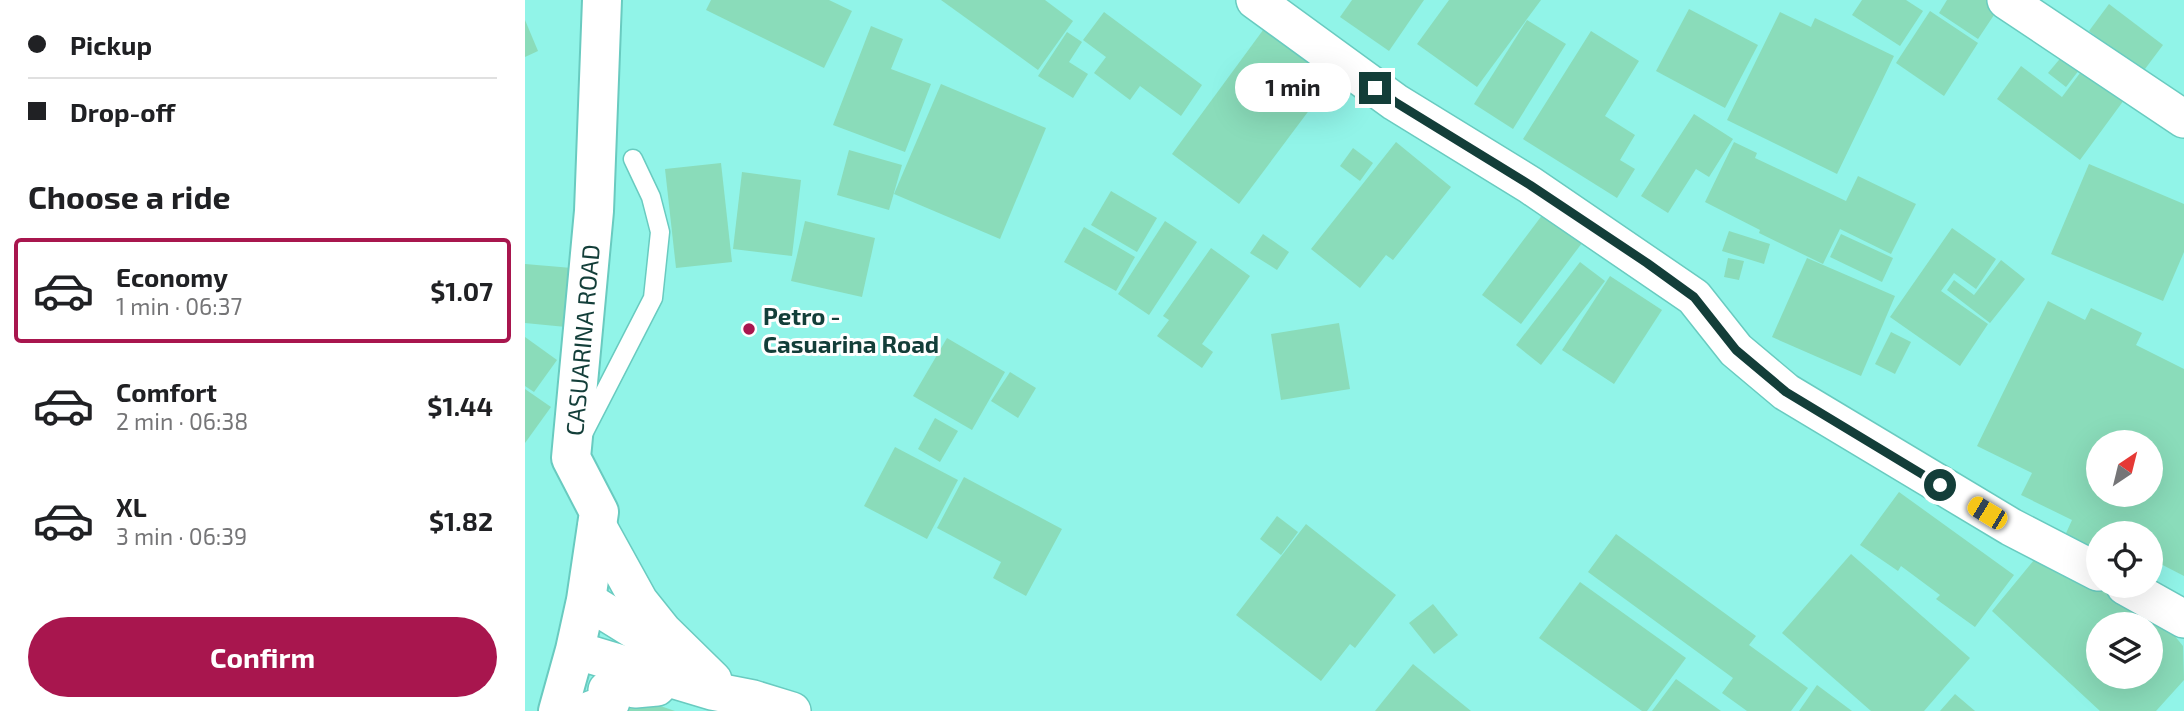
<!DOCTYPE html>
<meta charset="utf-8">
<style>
:root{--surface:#fff;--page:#f6f6f6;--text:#202124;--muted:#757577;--line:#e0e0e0;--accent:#a8164e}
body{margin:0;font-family:"Exo 2",sans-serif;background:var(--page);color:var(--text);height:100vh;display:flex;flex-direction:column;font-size:26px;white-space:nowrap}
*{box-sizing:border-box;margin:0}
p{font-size:23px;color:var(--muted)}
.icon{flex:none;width:38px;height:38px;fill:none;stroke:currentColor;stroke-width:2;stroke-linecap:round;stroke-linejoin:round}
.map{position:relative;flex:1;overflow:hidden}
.panel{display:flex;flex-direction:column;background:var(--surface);width:525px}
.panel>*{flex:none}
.banner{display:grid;align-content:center;height:154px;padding:0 28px;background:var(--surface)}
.needle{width:46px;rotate:35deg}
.controls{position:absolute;left:1561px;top:430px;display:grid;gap:14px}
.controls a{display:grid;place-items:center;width:77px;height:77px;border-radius:50%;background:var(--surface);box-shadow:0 7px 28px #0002;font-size:35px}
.end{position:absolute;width:32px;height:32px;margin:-16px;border:9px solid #133e39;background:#fff;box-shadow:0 0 0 4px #fff}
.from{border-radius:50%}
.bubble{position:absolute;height:49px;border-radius:24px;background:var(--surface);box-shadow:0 7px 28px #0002;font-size:23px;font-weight:700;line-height:49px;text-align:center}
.car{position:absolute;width:21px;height:42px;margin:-21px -10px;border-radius:9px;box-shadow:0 0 5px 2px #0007;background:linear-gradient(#f5c518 24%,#345 0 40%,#f5c518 0 76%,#345 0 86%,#f5c518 0)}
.banner b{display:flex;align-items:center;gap:24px;height:66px;font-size:26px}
.banner b+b{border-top:2px solid var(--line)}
.banner i{width:18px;height:18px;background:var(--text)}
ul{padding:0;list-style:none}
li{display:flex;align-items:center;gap:21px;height:105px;margin:0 14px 10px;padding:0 14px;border:4px solid transparent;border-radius:7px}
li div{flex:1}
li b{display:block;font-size:26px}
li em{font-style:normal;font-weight:700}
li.on{border-color:var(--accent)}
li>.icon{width:63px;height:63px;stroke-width:1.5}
h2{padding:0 28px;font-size:32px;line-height:84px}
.cta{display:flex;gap:14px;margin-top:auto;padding:14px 28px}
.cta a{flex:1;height:80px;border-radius:42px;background:var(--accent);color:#fff;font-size:28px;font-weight:700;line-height:80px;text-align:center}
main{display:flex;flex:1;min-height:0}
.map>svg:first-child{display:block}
</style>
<main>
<section class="panel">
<div class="banner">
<b><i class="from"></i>Pickup</b>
<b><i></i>Drop-off</b>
</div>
<h2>Choose a ride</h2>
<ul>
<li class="on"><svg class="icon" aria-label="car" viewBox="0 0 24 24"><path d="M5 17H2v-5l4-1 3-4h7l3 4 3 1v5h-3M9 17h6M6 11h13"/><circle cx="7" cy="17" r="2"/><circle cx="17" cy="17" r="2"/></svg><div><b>Economy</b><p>1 min · 06:37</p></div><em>$1.07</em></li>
<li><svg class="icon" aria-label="car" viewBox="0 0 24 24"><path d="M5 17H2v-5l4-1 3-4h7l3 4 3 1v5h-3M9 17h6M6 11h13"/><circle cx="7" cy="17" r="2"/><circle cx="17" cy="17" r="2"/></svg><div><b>Comfort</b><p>2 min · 06:38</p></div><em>$1.44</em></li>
<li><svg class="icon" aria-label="car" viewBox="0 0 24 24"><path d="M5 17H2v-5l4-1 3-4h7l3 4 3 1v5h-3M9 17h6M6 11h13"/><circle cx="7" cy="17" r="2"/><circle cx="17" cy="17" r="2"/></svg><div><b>XL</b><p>3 min · 06:39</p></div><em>$1.82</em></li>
</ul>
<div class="cta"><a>Confirm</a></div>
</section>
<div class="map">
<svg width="1659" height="711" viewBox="0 0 1659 711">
<rect width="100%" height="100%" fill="#91f4e8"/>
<!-- building -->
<g fill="#8adcba" fill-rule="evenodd">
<polygon points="186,0 304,0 327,11 299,68 181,10"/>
<polygon points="416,0 520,0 548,21 513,70"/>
<polygon points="827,0 899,0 864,51 815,17"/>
<polygon points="924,0 1016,0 952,87 892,44"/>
<polygon points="1337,0 1381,0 1398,11 1375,46 1327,15"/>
<polygon points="1422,0 1473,0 1477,3 1453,39 1414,13"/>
<polygon points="1584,4 1638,45 1617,73 1564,31"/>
<polygon points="1164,9 1233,45 1200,108 1131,71"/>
<polygon points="1405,11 1453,43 1419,96 1371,63"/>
<polygon points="579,12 677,85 656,116 615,86 605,100 569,73 581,57 558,40"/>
<polygon points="1255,12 1286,27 1290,18 1369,56 1312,174 1202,120"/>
<polygon points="0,20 13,51 0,57"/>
<polygon points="1002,20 1041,44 988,129 949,104"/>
<polygon points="346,26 378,39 366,69 406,84 380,152 308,125"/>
<polygon points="741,26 809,77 714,204 647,154"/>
<polygon points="1066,31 1114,61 1080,116 1110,135 1095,160 1110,169 1092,198 998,139"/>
<polygon points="542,32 557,42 544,62 563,74 548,98 513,76"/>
<polygon points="1544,48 1561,61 1541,87 1523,73"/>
<polygon points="1496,66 1537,97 1558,69 1599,100 1555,160 1472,99"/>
<polygon points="416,84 521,128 475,239 369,194"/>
<polygon points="1169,114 1208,139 1184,177 1171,169 1143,213 1116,196"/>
<polygon points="871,142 926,187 868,260 861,255 835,288 786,249"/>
<polygon points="1209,142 1232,153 1230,158 1321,201 1333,176 1391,204 1366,254 1315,229 1298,264 1234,233 1235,230 1180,202"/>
<polygon points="828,148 848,163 835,181 815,166"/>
<polygon points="324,150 377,165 364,210 312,195"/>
<polygon points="196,163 207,262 151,268 140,169"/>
<polygon points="1564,164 1659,204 1659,252 1638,301 1526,254"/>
<polygon points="217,172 276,180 267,256 208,249"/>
<polygon points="586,191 632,218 612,252 566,225"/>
<polygon points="1018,214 1057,243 996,324 957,295"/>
<polygon points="280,221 350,238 337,297 266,281"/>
<polygon points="640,221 672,242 624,315 593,294"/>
<polygon points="559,227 610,257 591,291 539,262"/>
<polygon points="1427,228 1471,259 1451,289 1429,273 1416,291 1463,324 1435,366 1365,317"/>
<polygon points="1204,231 1245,244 1239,264 1197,251"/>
<polygon points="738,234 764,252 752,270 725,253"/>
<polygon points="1316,234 1368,258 1357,282 1305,257"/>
<polygon points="686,248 725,276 677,344 688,352 677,368 632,336 644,320 638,316"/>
<polygon points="1203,258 1219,261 1214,280 1199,277"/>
<polygon points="1282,258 1370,296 1336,376 1247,337"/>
<polygon points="1476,260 1500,279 1465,323 1422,290 1429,280 1449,295"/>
<polygon points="1055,262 1080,281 1016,365 991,345"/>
<polygon points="0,264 47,268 41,327 0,323"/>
<polygon points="1085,276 1137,310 1089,384 1037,350"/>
<path d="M1523,301L1560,320L1566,308L1617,333L1611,345L1659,369V576L1626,559V534H1573V560L1537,542L1547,520L1496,495L1507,473L1452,446ZM1573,443H1626V495H1573Z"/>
<polygon points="814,323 825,389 756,400 746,334"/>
<polygon points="1366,332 1386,342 1370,374 1350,364"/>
<polygon points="0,337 32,360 9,392 0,386"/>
<polygon points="422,338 480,372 447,430 388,396"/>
<polygon points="485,372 511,388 493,418 466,401"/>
<polygon points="0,389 26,407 0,443"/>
<polygon points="410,418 433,431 415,462 393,449"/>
<polygon points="370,447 433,480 402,539 339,506"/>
<polygon points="439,477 537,529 501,596 468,578 476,562 412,528"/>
<polygon points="1374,492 1489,575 1450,627 1411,599 1415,595 1376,566 1373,571 1335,545"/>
<polygon points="752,516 773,532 756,555 735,539"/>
<polygon points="781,524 871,595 830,648 825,644 796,681 711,615"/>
<polygon points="1091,534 1231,636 1224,645 1283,688 1266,711 1222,711 1197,693 1208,678 1063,572"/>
<polygon points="1326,554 1445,658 1399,711 1346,711 1257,633"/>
<path d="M1514,554L1626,607L1658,646L1659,680L1631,711H1575L1467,611ZM1573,625H1626V677H1573Z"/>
<polygon points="1055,582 1161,658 1122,711 1117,711 1014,638"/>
<polygon points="908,604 933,635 909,654 884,623"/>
<polygon points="888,664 946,711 850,711"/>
<polygon points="1151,679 1196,711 1127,711"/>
<polygon points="1292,685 1327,711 1274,711"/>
<polygon points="100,694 150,711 94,711"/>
<polygon points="1430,694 1450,711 1415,711"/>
</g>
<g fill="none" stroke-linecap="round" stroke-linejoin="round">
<!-- lane casing -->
<g stroke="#69cbc0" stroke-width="21">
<polyline id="lane" points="58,434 128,298 135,232 126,197 108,159"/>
</g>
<!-- street casing -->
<g stroke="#69cbc0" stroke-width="40">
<g id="street">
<polyline points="730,0 870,102 1005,185 1169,297 1211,350 1261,392 1486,527 1573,572"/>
<polyline points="1481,0 1659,119"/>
<polyline points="72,525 114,601 138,631 188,680"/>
<polyline points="1600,586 1659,619"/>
<polyline points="61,600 140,649"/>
<polyline points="50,650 187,691 228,699 267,711"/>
<polyline points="63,711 86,702 82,690 108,683 110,689 132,687"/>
</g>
</g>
<!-- secondary casing -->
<g stroke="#69cbc0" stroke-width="42">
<polyline id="secondary" points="33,711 50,650 61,600 74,512 46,458 69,211 77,0"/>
</g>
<!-- lane -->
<use href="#lane" stroke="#fff" stroke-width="18"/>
<!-- street -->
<use href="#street" stroke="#fff" stroke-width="37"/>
<!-- secondary -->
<use href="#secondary" stroke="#fff" stroke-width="38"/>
</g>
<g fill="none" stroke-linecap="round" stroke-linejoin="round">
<!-- route -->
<polyline stroke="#133e39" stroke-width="9" points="850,88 870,102 1005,185 1122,263 1169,297 1211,350 1261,392 1415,485"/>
</g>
<!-- markers -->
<circle fill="#a8164e" stroke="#fff" stroke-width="2.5" cx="224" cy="329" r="7"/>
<g text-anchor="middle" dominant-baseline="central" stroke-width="6" stroke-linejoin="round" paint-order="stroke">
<!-- poi labels -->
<g font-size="24" font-weight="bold" fill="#133e39" stroke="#fff" text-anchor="start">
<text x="238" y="315">Petro -<tspan x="238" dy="28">Casuarina Road</tspan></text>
</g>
<!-- street labels -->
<g font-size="24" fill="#133e39" stroke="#fff">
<text transform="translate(57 340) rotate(-85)">CASUARINA ROAD</text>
</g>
</g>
</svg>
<div class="controls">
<a><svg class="needle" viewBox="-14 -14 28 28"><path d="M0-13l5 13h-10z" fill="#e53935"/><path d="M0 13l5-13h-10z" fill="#757577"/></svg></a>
<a><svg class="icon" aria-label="locate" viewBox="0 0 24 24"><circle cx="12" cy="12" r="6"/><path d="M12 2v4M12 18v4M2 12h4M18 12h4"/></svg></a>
<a><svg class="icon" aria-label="layers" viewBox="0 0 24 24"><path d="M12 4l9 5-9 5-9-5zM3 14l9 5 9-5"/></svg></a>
</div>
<i class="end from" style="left:1415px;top:485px"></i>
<i class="end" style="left:850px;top:88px"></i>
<div class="bubble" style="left:710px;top:63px;width:116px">1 min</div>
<i class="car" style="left:1462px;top:513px;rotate:301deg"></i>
</div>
</main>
